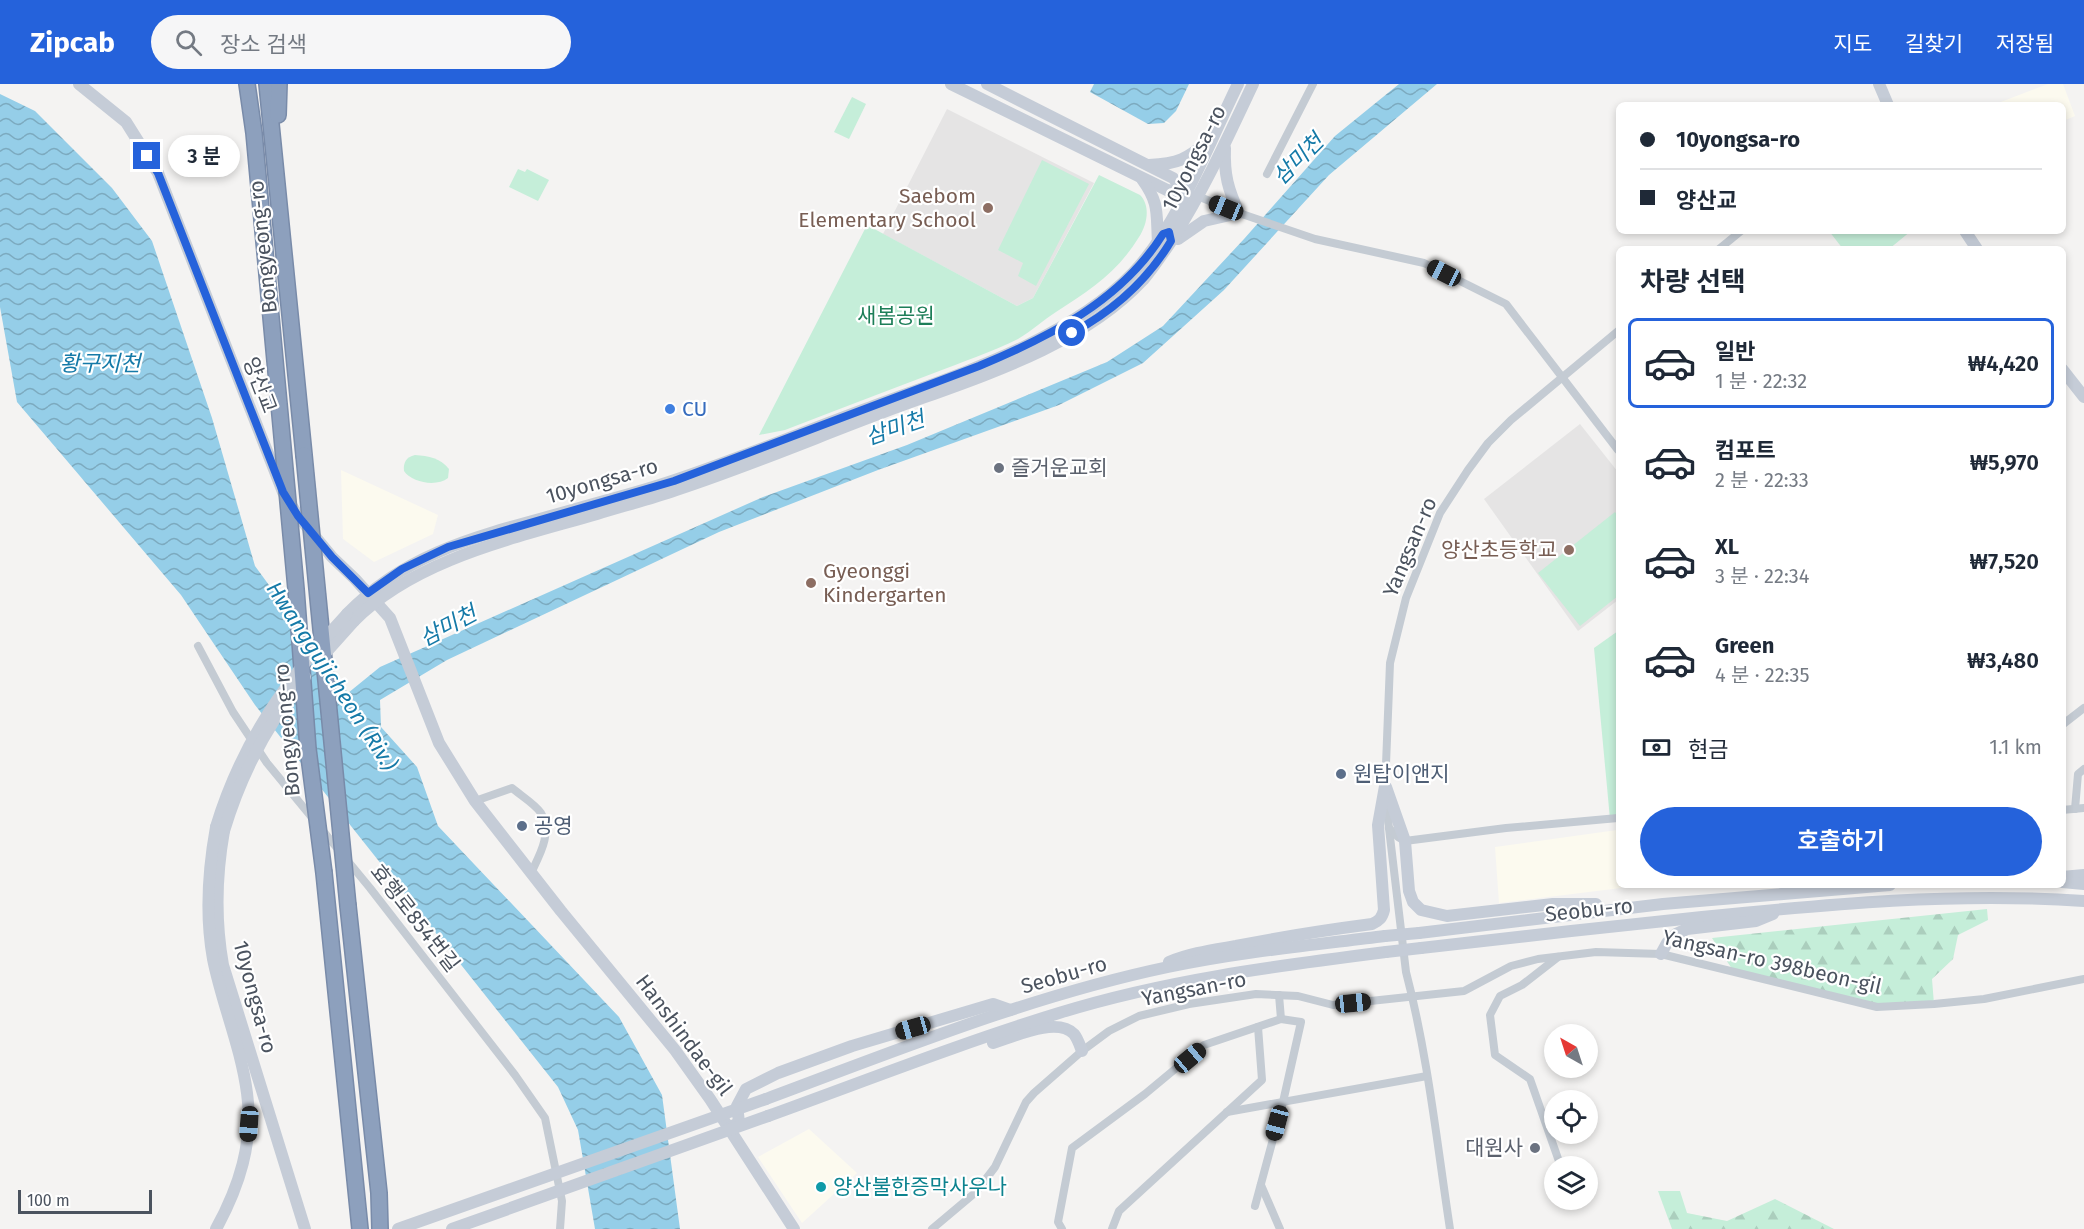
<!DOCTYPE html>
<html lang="ko">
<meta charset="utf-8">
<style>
:root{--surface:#fff;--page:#f6f6f7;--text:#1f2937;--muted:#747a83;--line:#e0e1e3;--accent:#2562db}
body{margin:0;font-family:"Fira Sans","Noto Sans KR",sans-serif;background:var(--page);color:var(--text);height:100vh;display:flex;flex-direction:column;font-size:22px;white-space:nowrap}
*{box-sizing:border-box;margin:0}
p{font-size:20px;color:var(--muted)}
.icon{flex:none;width:33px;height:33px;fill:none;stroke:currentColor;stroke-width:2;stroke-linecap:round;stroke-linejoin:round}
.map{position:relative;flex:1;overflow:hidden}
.details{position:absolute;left:1616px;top:162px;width:450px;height:642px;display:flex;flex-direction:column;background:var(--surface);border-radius:9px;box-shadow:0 3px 9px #0003}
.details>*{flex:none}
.hud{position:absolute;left:1616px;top:18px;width:450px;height:132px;border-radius:9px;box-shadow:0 3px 9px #0003;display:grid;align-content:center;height:132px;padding:0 24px;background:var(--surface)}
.needle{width:39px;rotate:321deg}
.buttons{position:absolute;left:1544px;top:940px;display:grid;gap:12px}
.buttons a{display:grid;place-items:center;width:54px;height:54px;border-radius:50%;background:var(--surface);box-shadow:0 3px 9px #0003;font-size:30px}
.scale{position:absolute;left:18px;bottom:15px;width:134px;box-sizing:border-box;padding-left:6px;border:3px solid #4b535f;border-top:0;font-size:16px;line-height:21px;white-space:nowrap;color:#4b535f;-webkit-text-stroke:4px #fff;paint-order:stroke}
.end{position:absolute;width:27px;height:27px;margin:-14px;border:8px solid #2562db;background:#fff;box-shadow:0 0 0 3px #fff}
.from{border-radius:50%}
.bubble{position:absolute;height:42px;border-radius:21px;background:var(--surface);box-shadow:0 3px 9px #0003;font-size:20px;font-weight:600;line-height:42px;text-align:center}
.car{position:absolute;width:18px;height:36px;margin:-18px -9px;border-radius:8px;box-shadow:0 0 4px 2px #0007;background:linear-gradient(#222 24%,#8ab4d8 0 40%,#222 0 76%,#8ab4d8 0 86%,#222 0)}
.hud b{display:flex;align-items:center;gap:21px;height:57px;font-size:22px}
.hud b+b{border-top:2px solid var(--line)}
.hud i{width:15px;height:15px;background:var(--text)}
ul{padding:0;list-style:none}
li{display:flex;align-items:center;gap:18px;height:90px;margin:0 12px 9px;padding:0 12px;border:3px solid transparent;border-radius:9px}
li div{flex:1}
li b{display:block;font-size:22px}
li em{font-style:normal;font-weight:600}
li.on{border-color:var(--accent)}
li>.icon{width:54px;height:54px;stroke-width:1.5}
h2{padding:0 24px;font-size:27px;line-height:72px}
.pay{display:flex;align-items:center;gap:15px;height:66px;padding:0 24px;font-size:22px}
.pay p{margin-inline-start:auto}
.cta{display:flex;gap:12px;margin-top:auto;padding:12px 24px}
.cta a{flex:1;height:69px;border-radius:36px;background:var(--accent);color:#fff;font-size:24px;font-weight:600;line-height:69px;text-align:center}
header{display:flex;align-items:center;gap:36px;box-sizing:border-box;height:84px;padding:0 30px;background:var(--accent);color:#fff}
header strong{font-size:28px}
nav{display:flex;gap:33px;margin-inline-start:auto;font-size:21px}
.search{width:420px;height:54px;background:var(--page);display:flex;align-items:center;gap:15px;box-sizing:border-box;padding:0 21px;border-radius:33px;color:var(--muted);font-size:22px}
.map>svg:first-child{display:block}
</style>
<header>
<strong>Zipcab</strong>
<div class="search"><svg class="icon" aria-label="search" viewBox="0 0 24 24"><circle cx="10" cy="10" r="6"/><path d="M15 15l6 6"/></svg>장소 검색</div>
<nav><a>지도</a><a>길찾기</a><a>저장됨</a></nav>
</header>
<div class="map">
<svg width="2084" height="1145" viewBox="0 0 2084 1145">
<defs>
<pattern id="forest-firs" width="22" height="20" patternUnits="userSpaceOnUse" patternTransform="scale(1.5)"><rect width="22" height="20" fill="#c5eed9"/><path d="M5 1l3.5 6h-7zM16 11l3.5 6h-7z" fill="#abcebd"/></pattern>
<pattern id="water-waves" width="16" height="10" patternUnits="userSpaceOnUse" patternTransform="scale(1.5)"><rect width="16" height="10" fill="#95cee8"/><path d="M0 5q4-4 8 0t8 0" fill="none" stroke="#7caabf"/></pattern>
</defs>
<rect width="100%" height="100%" fill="#f4f3f2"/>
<!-- commercial -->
<g fill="#fcfaef">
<polygon points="2048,0 2063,0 2075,32 2063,37 2062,21 1993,21"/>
<polygon points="341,386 438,431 433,450 374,478 343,455"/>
<polygon points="1617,746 1618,801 1621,801 1621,804 1499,819 1495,763"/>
<polygon points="809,1045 857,1089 802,1139 758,1073"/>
</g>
<!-- education -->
<g fill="#e5e4e4">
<polygon points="947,25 1094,99 1033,214 1017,222 883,150"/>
<polygon points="1580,340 1618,388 1618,516 1578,547 1484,415"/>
</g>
<!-- green -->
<g fill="#c5eed9">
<polygon points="852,13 866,20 849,55 834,48"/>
<polygon points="1042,76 1089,100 1036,202 1018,192 1023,179 998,166"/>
<polygon points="518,85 525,88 527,85 549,96 538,117 509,103"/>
<path d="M1099,91L1140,111C1151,122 1147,141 1139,153C1117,189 1090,206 1056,228C1043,236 1032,247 1018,255C992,268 962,278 934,289C884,308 834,327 785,346L759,351L867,141L1017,222L1033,214Z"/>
<polygon points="1829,147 1911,147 1889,165 1843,165"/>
<path d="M415,371C429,372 440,374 449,385L448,394C437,403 412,399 404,387C403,379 406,373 415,371Z"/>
<polygon points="1615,428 1618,432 1618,512 1580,542 1538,489"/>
<polygon points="1618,547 1618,734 1610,735 1594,564"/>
</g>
<!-- forest -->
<g fill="url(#forest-firs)">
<polygon points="1987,825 1988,836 1958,851 1953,875 1932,895 1934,920 1877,923 1734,888 1712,854"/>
<polygon points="1658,1107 1680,1107 1687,1129 1727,1137 1775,1115 1834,1145 1672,1145"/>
</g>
<!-- water -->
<g fill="url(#water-waves)">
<polygon points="1094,0 1189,0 1176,27 1164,39 1148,40 1090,8"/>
<polygon points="1399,0 1437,0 1329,91 1224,206 1143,279 1059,321 878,386 719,448 447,576 380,616 381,643 417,683 438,742 619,933 662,1011 680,1145 595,1145 578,1046 558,1003 255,621 181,511 17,318 0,223 0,10 35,27 112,104 152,157 212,334 255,482 348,609 380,583 763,413 907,361 1107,278 1163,242 1244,155 1335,52"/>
</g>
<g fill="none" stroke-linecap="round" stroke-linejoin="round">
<!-- highway casing -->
<g stroke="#798ba9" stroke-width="18">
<g id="highway">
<polyline points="247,0 254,49 279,320"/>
<polyline points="267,0 304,371"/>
<polyline points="278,31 279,0"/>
<polyline points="324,789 360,1145"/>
<polyline points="348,822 379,1109 380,1145"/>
</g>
</g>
<!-- street -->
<g stroke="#c4cbd3" stroke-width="8">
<polyline points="1267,90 1313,0"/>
<polyline points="1195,111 1239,129 1315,155 1424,179 1506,220 1618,366"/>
<polyline points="1719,165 1741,147"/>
<polyline points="198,562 233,628 267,679 370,804 515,991 545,1034 562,1117 560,1145"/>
<polyline points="2062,641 2084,624"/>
<polyline points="1385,706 1390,579 1406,514 1440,429 1468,386 1488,359 1511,336 1618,247"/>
<path d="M475,717L512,704C520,711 535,720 541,729C553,749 539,772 531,789"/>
<path d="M1386,719L1406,888C1428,972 1437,1060 1450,1145"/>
<polyline points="2075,725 2078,690 2084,685"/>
<polyline points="2062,726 2084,724"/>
<polyline points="1389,744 1398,753 1405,757 1506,744 1618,734"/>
<polyline points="1558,873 1522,901 1500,912 1490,931 1495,971 1530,995 1561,1083"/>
<polyline points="1227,1028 1427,992"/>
<polyline points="1261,1101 1280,1145"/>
<polyline points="1255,1122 1283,1018 1301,938 1281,935"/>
<polyline points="932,1145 976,1108 995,1083 1026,1018 1034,1009 1082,967 1109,947 1139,932 1189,920 1256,910 1298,912 1333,921 1464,907 1511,882 1538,875 1596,868 1661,870 1877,923 1934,920 1984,915 2084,895"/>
<polyline points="1062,1145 1058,1138 1072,1064 1145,1010 1204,961 1281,935 1279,911"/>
<polyline points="1112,1145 1119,1127 1262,996 1258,943"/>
</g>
<!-- secondary -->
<g stroke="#c5ccd7" stroke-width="12">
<polyline points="79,0 126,38 158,89 283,408 298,432 332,473 355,495 390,534 439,659 475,717 561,827 675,966 710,1015 794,1145"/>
<polyline points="951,0 1167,106 1186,108"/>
<polyline points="987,0 1173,94 1186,108"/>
<polyline points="1879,0 1888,21"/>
<path d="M1149,81C1179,80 1186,75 1209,57"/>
<path d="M1142,95C1160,120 1156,129 1158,158"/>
<polyline points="1965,147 1977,165"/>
<path d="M1178,155L1204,137L1239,129C1228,105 1224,91 1225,64"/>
<polyline points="2062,285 2084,313"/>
<path d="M347,530C413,461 498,448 586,422C616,414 646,406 675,396C738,375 801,349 863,326C950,293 1067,258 1133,189C1179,140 1208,61 1238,0"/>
<path d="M354,537C415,475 515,454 597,430C623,422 650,415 676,406C743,384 810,356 876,331C965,297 1077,267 1143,196C1154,183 1163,169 1172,156C1204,106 1228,53 1253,0"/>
<polyline points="1386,703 1405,757 1409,807 1413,818 1421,826 1447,832 1553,820 1596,820"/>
<path d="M224,747C216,792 215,836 223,881L305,1145"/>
<polyline points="2062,793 2084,791"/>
<polyline points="2062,798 2084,800"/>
<polyline points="1419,849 1663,820 1890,801"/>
<path d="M1421,864C1515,853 1608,843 1702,833C1829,820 1956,808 2084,817"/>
<polyline points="1661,870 1667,859 1676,850 1687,845 1756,837 1773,830"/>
<path d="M1169,878C1190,869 1213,866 1236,862C1281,853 1326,846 1372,840C1379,837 1382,834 1384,826L1378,741L1385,702"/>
<path d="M993,959C1013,953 1057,932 1074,950C1078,955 1080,962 1082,967"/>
<path d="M766,1015C898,966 1030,912 1168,883C1239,868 1313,861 1385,852"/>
<path d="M768,1032C865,997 961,959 1059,929C1165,896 1276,882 1386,868"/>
<polyline points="728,1045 739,1038 737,1022 746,1005 778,989 852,962 993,920 1010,926"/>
<path d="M216,1145C239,1103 254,1058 247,1009C241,963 222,920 213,875C205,831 208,787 216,743"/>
</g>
<!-- highway -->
<use href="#highway" stroke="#8da0bd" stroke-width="15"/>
<!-- highway-bridge casing -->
<g stroke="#798ba9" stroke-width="18" stroke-linecap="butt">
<g id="highway-bridge">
<polyline points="279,320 296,505 308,665 324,789"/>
<polyline points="304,371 348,822"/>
</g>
</g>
<!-- secondary-bridge -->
<g stroke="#c5ccd7" stroke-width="12">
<polyline points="320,575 354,537"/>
<path d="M216,743C242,657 287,595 347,530"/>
<path d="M224,747C241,690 268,639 305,593"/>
<polyline points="1385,852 1419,849"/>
<polyline points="1386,868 1421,864"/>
<polyline points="398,1145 766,1015"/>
<polyline points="452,1145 768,1032"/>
</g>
<!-- highway-bridge -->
<use href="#highway-bridge" stroke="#8da0bd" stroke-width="15"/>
</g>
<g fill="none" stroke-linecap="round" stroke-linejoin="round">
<!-- route -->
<path stroke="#2562db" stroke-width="8" d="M147,72L158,89L283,408L298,432L332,473L368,509L402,485L448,463L674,397L979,282C1049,253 1121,217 1163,150L1169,148L1171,157C1147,197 1113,227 1072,249"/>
</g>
<!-- markers -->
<g fill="#8d6e63" stroke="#fff" stroke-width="2">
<circle cx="988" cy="124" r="6"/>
<circle cx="1569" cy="466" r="6"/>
<circle cx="811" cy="499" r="6"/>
</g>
<circle fill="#3f7fe0" stroke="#fff" stroke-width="2" cx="670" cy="325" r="6"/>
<g fill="#6b7280" stroke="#fff" stroke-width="2">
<circle cx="999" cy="384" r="6"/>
<circle cx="1535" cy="1064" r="6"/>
</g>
<g fill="#5c6f8a" stroke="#fff" stroke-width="2">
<circle cx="1341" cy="690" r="6"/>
<circle cx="522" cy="742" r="6"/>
</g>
<circle fill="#0f9aa8" stroke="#fff" stroke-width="2" cx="821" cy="1103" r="6"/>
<g text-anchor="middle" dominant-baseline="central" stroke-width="4.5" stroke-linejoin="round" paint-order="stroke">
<!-- street labels -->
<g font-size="21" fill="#4b535f" stroke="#fff">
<text transform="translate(1194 74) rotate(-63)">10yongsa-ro</text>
<text transform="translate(263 163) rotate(-96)">Bongyeong-ro</text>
<text transform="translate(260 301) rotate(69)">양산교</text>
<text transform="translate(602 397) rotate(-16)">10yongsa-ro</text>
<text transform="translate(1410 463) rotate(-67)">Yangsan-ro</text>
<text transform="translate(287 646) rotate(-95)">Bongyeong-ro</text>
<text transform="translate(1589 826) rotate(-6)">Seobu-ro</text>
<text transform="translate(415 834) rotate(52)">효행로854번길</text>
<text transform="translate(1772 878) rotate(13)">Yangsan-ro 398beon-gil</text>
<text transform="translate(1064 891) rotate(-16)">Seobu-ro</text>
<text transform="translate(1194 905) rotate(-11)">Yangsan-ro</text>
<text transform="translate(255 913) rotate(75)">10yongsa-ro</text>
<text transform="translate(684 951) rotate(53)">Hanshindae-gil</text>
</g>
<!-- education labels -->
<g font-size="21" fill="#785e54" stroke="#fff" text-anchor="end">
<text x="976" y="112">Saebom<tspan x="976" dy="24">Elementary School</tspan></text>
<text x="1557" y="466">양산초등학교</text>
<text x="823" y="487" text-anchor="start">Gyeonggi<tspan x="823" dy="24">Kindergarten</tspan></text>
</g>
<!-- park labels -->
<g font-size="21" fill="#1d7e58" stroke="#fff">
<text x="896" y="232">새봄공원</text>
</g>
<!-- shop labels -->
<g font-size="21" fill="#366cbe" stroke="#fff" text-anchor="start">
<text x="682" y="325">CU</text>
</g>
<!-- worship labels -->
<g font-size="21" fill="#5b616d" stroke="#fff" text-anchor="start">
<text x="1011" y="384">즐거운교회</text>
<text x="1523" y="1064" text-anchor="end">대원사</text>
</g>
<!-- service labels -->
<g font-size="21" fill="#4e5e75" stroke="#fff" text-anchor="start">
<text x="1353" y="690">원탑이앤지</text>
<text x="534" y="742">공영</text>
</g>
<!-- culture labels -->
<g font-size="21" fill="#0d838f" stroke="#fff" text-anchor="start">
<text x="833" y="1103">양산불한증막사우나</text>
</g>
<!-- water labels -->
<g font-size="22" font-style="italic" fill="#157aa8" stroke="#fff">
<text transform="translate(1298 75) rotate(-45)">삼미천</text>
<text x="100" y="279">황구지천</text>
<text transform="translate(895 344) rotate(-19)">삼미천</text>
<text transform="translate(448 542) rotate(-28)">삼미천</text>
<text transform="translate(332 592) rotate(57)">Hwanggujicheon (Riv.)</text>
</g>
</g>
</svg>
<div class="buttons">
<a><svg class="needle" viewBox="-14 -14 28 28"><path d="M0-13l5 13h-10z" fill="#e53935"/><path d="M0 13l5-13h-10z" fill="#747a83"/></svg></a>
<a><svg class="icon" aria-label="locate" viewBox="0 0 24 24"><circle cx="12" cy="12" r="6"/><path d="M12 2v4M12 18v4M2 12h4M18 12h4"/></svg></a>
<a><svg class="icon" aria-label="layers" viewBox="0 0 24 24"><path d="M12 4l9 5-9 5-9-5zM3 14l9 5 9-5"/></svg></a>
</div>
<div class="scale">100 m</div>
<i class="end from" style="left:1072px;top:249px"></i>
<i class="end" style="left:147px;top:72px"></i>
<div class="bubble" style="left:168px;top:51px;width:72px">3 분</div>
<i class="car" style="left:1226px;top:124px;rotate:292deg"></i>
<i class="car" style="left:1444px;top:189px;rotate:297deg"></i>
<i class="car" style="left:1353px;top:919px;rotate:84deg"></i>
<i class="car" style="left:913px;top:944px;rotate:254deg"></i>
<i class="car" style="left:1190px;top:974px;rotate:50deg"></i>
<i class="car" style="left:1277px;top:1039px;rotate:195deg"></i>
<i class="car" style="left:249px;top:1040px;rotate:184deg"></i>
<div class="hud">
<b><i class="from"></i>10yongsa-ro</b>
<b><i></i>양산교</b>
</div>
<section class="details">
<h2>차량 선택</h2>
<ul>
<li class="on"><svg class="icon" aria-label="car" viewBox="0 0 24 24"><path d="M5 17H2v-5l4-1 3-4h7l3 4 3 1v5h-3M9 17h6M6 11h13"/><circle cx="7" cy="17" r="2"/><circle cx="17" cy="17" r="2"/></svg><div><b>일반</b><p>1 분 · 22:32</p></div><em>₩4,420</em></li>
<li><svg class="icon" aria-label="car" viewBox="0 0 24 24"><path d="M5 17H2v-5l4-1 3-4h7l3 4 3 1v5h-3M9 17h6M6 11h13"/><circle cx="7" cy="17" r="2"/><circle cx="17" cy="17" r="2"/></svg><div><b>컴포트</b><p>2 분 · 22:33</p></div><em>₩5,970</em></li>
<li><svg class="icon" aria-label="car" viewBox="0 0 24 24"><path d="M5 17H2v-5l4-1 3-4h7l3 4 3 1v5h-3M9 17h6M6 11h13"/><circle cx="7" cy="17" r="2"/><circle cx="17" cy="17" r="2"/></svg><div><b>XL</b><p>3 분 · 22:34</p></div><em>₩7,520</em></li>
<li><svg class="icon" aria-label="car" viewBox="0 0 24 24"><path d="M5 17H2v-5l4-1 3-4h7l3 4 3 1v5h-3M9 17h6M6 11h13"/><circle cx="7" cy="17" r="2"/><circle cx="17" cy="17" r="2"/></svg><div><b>Green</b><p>4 분 · 22:35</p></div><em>₩3,480</em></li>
</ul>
<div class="pay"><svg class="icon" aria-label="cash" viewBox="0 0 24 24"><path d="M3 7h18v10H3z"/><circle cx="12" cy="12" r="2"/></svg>현금<p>1.1 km</p></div>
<div class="cta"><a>호출하기</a></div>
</section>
</div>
